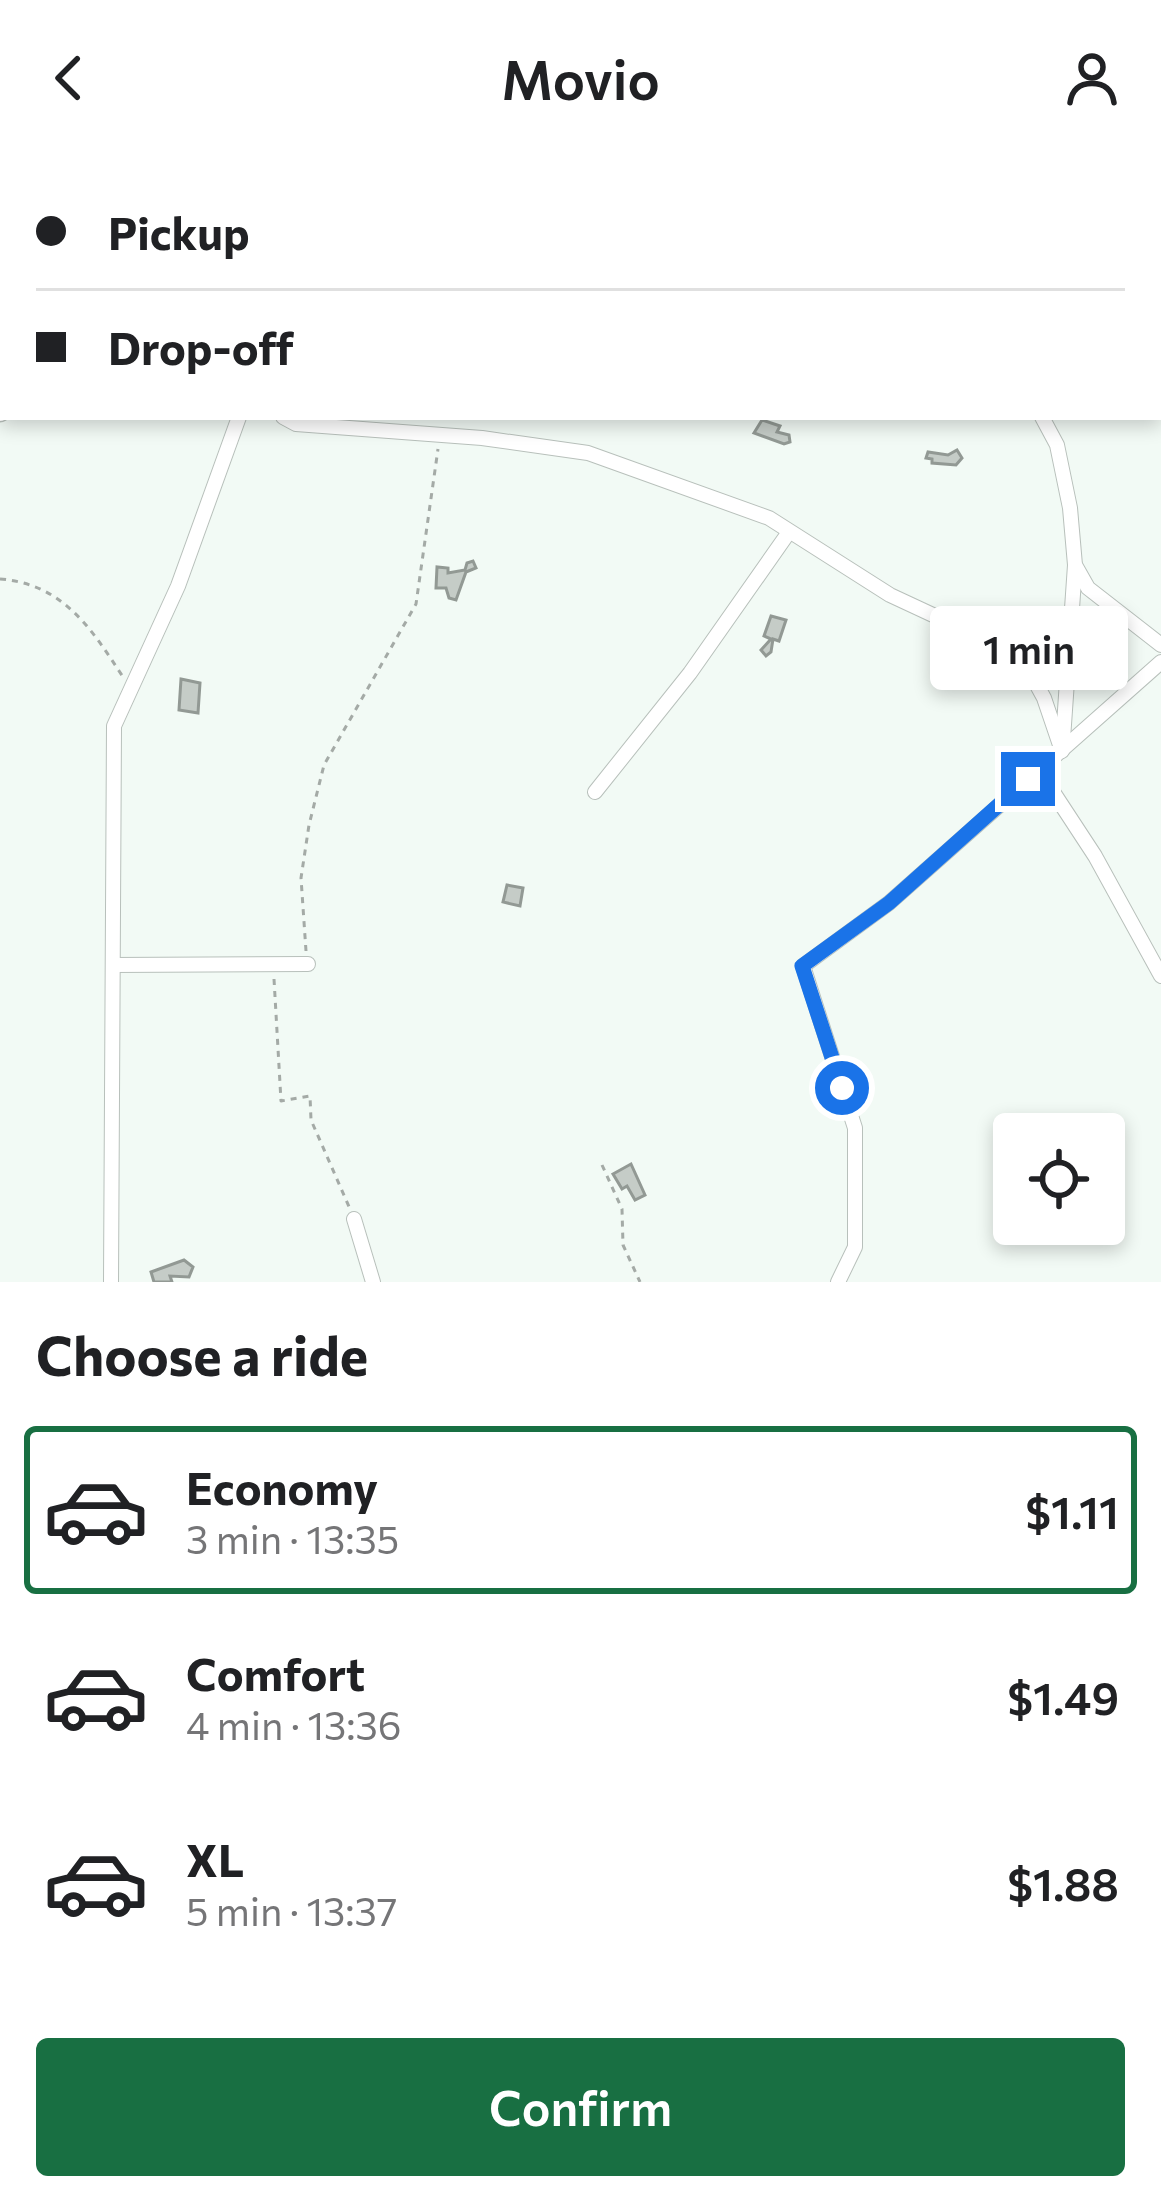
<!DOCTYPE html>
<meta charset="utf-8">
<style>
:root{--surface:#fff;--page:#f2f2f2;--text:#202124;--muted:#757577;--line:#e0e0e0;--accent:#186f42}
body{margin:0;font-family:Commissioner,sans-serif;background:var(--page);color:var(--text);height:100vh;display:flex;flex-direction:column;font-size:45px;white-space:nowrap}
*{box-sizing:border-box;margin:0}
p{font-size:39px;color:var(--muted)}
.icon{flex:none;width:66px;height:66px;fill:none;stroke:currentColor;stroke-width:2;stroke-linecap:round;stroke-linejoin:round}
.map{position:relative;height:1126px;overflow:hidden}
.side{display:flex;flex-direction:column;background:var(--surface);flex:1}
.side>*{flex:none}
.hud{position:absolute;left:0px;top:0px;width:1161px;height:264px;box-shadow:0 6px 18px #0003;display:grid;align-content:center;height:264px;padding:0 36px;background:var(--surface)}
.tools{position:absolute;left:993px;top:957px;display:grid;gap:24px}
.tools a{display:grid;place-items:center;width:132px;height:132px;border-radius:12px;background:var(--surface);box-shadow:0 6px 18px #0003;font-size:60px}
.end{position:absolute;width:54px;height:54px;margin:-27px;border:15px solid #1a73e8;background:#fff;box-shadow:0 0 0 6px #fff}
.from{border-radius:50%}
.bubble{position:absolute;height:84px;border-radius:12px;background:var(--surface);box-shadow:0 6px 18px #0003;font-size:39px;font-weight:600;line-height:84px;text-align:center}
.hud b{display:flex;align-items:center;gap:42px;height:114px;font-size:45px}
.hud b+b{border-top:3px solid var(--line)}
.hud i{width:30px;height:30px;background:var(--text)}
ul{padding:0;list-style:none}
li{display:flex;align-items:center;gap:36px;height:168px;margin:0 24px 18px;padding:0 12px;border:6px solid transparent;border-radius:12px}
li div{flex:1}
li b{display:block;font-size:45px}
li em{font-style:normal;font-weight:600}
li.selected{border-color:var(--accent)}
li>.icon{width:108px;height:108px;stroke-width:1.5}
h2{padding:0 36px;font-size:54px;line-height:144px}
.action{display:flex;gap:24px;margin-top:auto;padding:24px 36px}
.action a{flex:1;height:138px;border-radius:12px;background:var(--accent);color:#fff;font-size:48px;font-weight:600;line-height:138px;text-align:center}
header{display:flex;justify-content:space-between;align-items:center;height:156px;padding:0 36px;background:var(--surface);font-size:54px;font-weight:600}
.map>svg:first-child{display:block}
</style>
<header><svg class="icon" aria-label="back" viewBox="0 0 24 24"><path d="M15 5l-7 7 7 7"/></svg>Movio<svg class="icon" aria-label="person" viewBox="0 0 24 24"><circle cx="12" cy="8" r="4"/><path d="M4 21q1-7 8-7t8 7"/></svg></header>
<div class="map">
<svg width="1161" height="1126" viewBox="0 0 1161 1126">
<rect width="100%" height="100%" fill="#f2faf5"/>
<!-- building -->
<g fill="#c5ccc7" stroke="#929994" stroke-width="3">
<polygon points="762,264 780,270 777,276 789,279 790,286 784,288 754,277"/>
<polygon points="957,294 962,302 956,309 932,307 932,303 926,302 928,296 948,299"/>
<polygon points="473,405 476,412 466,416 456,444 449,442 446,432 436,432 437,411 448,412 448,417 465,414 467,407"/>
<polygon points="771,460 786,464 779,485 773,483 771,496 766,500 761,494 771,483 764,480"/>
<polygon points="181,523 200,527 198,557 179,554"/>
<polygon points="507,729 523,732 520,750 503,746"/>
<polygon points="631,1008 645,1039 635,1044 627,1030 622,1033 613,1018"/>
<polygon points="184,1104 193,1111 189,1121 170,1120 172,1126 154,1126 151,1116"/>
</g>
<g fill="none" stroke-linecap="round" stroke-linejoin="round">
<!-- street casing -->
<g stroke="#b8c0bb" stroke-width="16">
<g id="street">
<polyline points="0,13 3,15"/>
<polyline points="283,261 296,268 482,282 588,297 769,362 890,439 1021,500 1044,542 1062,595"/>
<polyline points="1042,261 1057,289 1070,352 1075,409 1088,432 1161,489"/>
<polyline points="1063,583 1075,409"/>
<polyline points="1038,613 1095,700 1161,820"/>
<polyline points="595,636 690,517 789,376"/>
<polyline points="113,809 308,808"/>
<polyline points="354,1063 373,1126"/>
<polyline points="111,1126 114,570 178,430 239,261"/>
<polyline points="838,1126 855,1091 855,972 803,810 889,747 1161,506"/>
</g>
</g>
<!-- secondary casing -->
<g stroke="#b8c0bb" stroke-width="21">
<g id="secondary">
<polyline points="302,3 304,0"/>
<polyline points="0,256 3,254"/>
</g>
</g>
<!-- path -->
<g stroke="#a4aaa6" stroke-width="3" stroke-dasharray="6 6" stroke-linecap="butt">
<polyline points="894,0 895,3"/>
<path d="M0,423C63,428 91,472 123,521"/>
<polyline points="306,795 301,722 309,669 324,609 416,448 438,293"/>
<polyline points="274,823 281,945 310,940 311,964 350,1053"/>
<polyline points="602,1009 622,1053 623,1089 640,1126"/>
</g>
<!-- street -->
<use href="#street" stroke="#fff" stroke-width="14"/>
<!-- secondary -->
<use href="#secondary" stroke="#fff" stroke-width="18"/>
</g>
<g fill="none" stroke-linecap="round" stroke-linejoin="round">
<!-- route -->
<polyline stroke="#1a73e8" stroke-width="15" points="842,932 802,810 889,747 1028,623"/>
</g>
</svg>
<div class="tools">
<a><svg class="icon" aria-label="locate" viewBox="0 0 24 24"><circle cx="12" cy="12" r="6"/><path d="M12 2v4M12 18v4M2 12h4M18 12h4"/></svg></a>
</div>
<i class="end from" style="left:842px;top:932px"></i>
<i class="end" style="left:1028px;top:623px"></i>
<div class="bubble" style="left:930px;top:450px;width:198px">1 min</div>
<div class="hud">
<b><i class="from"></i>Pickup</b>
<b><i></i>Drop-off</b>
</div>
</div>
<section class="side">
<h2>Choose a ride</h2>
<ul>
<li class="selected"><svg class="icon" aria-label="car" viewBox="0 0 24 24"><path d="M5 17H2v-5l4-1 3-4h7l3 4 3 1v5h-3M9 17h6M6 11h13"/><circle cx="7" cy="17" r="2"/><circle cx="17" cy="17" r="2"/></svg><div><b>Economy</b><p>3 min · 13:35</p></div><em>$1.11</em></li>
<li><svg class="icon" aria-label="car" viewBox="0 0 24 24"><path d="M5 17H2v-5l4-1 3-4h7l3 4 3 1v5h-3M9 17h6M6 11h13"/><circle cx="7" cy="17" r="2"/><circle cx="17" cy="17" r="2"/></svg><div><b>Comfort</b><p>4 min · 13:36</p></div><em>$1.49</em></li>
<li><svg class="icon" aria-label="car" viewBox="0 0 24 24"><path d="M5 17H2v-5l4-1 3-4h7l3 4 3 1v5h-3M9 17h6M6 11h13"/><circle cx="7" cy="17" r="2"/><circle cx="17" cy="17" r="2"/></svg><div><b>XL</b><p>5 min · 13:37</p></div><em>$1.88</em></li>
</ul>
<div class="action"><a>Confirm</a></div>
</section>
